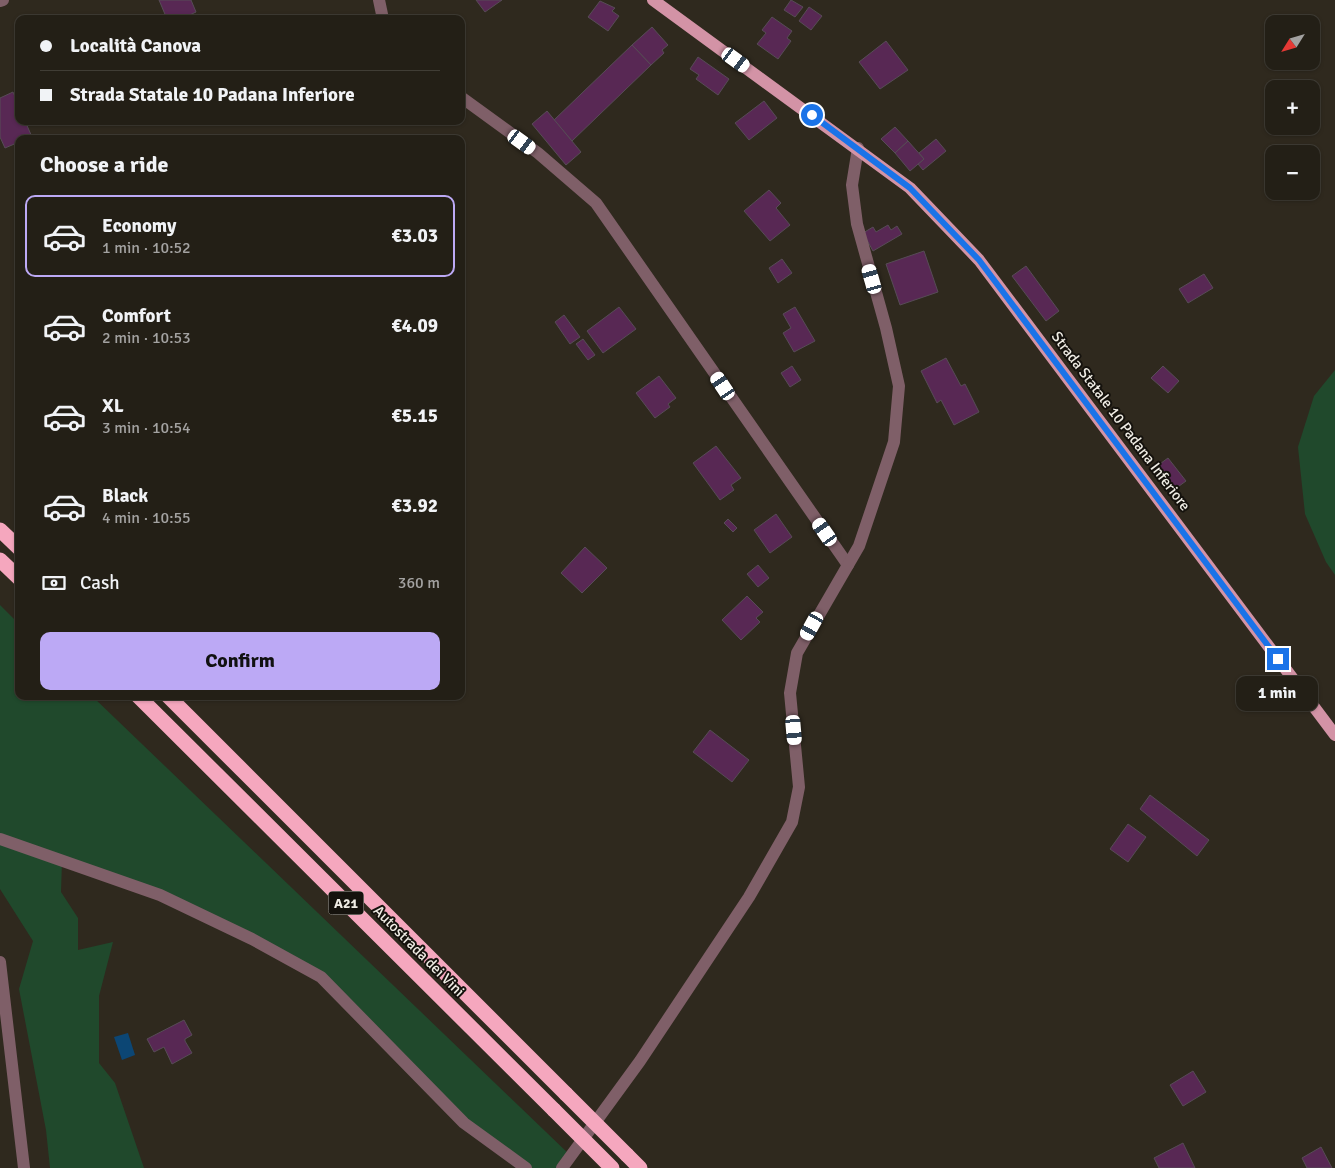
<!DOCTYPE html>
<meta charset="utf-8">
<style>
:root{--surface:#231f16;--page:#2f2c23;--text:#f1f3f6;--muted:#a3a2a1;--line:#403d35;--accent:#bca9f5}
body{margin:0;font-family:Signika,sans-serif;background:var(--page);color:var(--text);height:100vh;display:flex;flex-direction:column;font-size:19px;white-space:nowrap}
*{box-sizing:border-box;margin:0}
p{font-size:16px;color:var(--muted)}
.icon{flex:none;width:28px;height:28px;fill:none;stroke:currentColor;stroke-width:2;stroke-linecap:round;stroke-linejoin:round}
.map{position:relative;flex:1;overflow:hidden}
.side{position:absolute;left:15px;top:135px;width:450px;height:565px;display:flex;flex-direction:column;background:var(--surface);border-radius:10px;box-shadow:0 1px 4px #0004,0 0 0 1px var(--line)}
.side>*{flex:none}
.guide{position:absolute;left:15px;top:15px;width:450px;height:110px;border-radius:10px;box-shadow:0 1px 4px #0004,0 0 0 1px var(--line);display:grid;align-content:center;height:110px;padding:0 25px;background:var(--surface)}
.needle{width:32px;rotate:233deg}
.tools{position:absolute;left:1265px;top:15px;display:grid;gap:10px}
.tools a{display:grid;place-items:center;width:55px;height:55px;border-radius:10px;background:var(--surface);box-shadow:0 1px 4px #0004,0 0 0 1px var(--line);font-size:25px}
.end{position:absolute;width:22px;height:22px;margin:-11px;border:6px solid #1a73e8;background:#fff;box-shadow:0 0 0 2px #fff}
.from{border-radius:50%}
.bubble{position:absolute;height:35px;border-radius:10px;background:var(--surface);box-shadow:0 1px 4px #0004,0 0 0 1px var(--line);font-size:16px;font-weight:700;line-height:35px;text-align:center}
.car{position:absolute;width:15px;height:30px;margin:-15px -8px;border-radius:6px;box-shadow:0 0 4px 1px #0007;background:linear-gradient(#fff 24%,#345 0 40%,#fff 0 76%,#345 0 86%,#fff 0)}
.guide b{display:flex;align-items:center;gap:18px;height:48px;font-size:19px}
.guide b+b{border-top:1px solid var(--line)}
.guide i{width:12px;height:12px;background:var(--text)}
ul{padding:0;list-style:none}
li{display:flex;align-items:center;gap:15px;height:82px;margin:0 10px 8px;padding:0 15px;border:2px solid transparent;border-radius:10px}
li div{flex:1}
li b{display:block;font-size:19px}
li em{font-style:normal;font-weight:700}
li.on{border-color:var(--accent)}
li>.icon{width:45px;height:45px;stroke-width:1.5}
h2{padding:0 25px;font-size:22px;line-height:60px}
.pay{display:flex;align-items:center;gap:12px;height:55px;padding:0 25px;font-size:19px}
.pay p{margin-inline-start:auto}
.cta{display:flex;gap:10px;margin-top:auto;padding:10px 25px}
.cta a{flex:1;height:58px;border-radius:10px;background:var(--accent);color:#111;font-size:20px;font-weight:700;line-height:58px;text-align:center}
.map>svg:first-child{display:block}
</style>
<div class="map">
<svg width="1335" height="1168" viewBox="0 0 1335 1168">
<rect width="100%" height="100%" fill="#2f291e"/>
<!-- green -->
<g fill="#20492c">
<polygon points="1335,370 1335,575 1326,562 1305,514 1298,447 1314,396"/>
<polygon points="0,605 19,624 19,696 92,696 571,1156 562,1168 526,1168 464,1123 321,977 160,895 62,861 61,892 78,918 78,950 113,942 99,996 99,1063 115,1083 144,1168 50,1168 46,1130 19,989 33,941 0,889"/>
</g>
<!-- water -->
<polygon fill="#0c4674" points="128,1033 135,1055 122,1060 114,1037"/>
<!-- building -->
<g fill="#582854" stroke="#574c56">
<polygon points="159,0 191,0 196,12 181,19 167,19"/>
<polygon points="476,0 502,0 485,12"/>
<polygon points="791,0 803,7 795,17 784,10"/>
<polygon points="600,1 615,8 612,11 619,16 608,31 588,17"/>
<polygon points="809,7 822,16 811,30 799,21"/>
<polygon points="772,17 792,31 787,38 791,41 778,59 757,44 766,33 762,30"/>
<polygon points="652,27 668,45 662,50 664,53 651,65 632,45"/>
<polygon points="886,41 908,70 880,89 859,62"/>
<polygon points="632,45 651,65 572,141 554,120"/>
<polygon points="698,57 729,79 718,95 696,79 699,75 690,69"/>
<polygon points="13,92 19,106 19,121 25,121 32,137 19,139 19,142 5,148 0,137 0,98"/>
<polygon points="764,101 777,118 749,140 735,123"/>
<polygon points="547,111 581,152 566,165 532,124"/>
<polygon points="895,127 908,141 895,153 881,139"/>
<polygon points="936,139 946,151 923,170 918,164 924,159 919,153"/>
<polygon points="908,141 924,159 910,171 895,153"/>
<polygon points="769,190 781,203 776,208 790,225 770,241 744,211"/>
<polygon points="888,225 891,230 897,226 902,234 873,251 863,233 873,227 876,232"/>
<polygon points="924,251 938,292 900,305 886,264"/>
<polygon points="782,259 792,273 778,283 769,268"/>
<polygon points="1026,266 1059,311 1046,321 1012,276"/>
<polygon points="1204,274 1213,288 1188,303 1179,289"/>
<polygon points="619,307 636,329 603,353 587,331"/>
<polygon points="795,307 815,341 794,352 783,333 791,328 783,314"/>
<polygon points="564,315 580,337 570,344 555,322"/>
<polygon points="583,339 595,355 588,360 576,344"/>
<polygon points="946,358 961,386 965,384 979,412 954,425 941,400 937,403 921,371"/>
<polygon points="792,366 801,380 790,387 781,373"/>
<polygon points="1163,366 1179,381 1168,393 1151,378"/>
<polygon points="659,376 676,398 668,404 670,407 655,418 636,393"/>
<polygon points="716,446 741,478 731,485 734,490 720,500 693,463"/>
<polygon points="1168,458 1186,481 1175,489 1157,466"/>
<polygon points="776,514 792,537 770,553 754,530"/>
<polygon points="728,519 737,528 733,532 724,523"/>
<polygon points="585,547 607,568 582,593 561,573"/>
<polygon points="758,565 769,578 758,587 747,574"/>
<polygon points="747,596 763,612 756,618 760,622 741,640 722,620"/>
<polygon points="710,730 749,760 732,782 693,752"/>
<polygon points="1150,795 1209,840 1197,856 1140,809"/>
<polygon points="1128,824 1146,837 1128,862 1110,849"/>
<polygon points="184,1020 192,1035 185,1039 185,1041 192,1053 172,1064 164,1047 154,1052 147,1039"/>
<polygon points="1193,1071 1206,1092 1183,1106 1170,1085"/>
<polygon points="1183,1143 1195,1168 1159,1168 1154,1158"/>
<polygon points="1321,1147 1332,1168 1307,1168 1302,1158"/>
</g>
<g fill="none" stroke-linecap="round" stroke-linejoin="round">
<!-- minor -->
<g stroke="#7f5f68" stroke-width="12">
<polyline points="379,0 383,19"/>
<polyline points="0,1 3,0"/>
<polyline points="461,97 538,153 596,203 848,565"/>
<polyline points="0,839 160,895 252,939 321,977 464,1123 526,1168"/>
<polyline points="0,962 24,1168"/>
<polyline points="562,1168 640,1061 749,897 792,822 799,787 790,693 797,653 859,546 894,442 899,386 886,328 857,224 852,185 858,148"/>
</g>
<!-- major -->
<polyline stroke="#d393a6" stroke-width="12" points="653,0 910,188 979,260 1335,735"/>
<!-- highway -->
<g stroke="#f5a7be" stroke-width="15">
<polyline points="0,530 19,548"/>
<polyline points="0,560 19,578"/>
<polyline points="138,696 554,1110"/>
<polyline points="168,696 566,1094"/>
<polyline points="627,1155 640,1168"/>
</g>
<!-- highway-bridge -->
<g stroke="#f5a7be" stroke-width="15">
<polyline points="566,1094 627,1155"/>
<polyline points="554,1110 612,1168"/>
</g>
</g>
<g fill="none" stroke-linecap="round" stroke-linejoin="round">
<!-- route -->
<polyline stroke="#1a73e8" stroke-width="6" points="812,115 910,188 979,260 1278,659"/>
</g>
<g text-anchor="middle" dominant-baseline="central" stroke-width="4" stroke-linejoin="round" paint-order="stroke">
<!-- shield labels -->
<rect fill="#15120d" stroke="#aeaba4" stroke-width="1" x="328.5" y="891.5" width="35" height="23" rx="4"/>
<g font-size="14" font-weight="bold" fill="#f0ede5">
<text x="346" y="903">A21</text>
</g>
<!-- street labels -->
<g font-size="15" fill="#f0ede5" stroke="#15120d">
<text transform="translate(1121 421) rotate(53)">Strada Statale 10 Padana Inferiore</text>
<text transform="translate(419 951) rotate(45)">Autostrada dei Vini</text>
</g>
</g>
</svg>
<div class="tools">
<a><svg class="needle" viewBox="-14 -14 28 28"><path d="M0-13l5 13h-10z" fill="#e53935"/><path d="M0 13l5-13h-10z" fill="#a3a2a1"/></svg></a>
<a>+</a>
<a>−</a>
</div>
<i class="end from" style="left:812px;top:115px"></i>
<i class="end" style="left:1278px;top:659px"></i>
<div class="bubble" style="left:1236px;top:676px;width:82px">1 min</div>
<i class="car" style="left:736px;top:60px;rotate:126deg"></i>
<i class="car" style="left:522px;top:142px;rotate:126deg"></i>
<i class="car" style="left:872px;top:279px;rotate:344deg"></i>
<i class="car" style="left:723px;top:386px;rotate:326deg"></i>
<i class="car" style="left:825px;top:532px;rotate:325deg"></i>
<i class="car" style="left:812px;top:626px;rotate:209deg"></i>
<i class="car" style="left:794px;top:730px;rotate:175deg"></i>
<div class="guide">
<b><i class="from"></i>Località Canova</b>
<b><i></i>Strada Statale 10 Padana Inferiore</b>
</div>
<section class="side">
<h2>Choose a ride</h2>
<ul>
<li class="on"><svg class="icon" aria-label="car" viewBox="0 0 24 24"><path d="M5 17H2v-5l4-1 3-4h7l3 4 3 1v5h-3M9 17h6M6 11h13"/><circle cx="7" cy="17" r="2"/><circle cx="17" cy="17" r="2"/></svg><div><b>Economy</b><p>1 min · 10:52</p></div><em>€3.03</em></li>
<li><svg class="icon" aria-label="car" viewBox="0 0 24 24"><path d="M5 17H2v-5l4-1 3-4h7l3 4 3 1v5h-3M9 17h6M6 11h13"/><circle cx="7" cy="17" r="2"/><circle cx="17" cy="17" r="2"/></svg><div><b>Comfort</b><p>2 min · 10:53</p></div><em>€4.09</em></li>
<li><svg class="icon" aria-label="car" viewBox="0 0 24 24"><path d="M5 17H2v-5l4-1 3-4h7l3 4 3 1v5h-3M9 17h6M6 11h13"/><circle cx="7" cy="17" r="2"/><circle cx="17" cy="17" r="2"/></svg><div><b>XL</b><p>3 min · 10:54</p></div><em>€5.15</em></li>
<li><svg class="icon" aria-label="car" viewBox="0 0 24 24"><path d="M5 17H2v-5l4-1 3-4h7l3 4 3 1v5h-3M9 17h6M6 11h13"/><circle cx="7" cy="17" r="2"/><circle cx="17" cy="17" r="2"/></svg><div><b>Black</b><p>4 min · 10:55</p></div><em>€3.92</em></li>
</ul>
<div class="pay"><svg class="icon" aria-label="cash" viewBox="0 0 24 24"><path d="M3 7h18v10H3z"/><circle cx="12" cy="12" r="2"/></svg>Cash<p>360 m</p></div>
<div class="cta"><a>Confirm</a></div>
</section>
</div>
